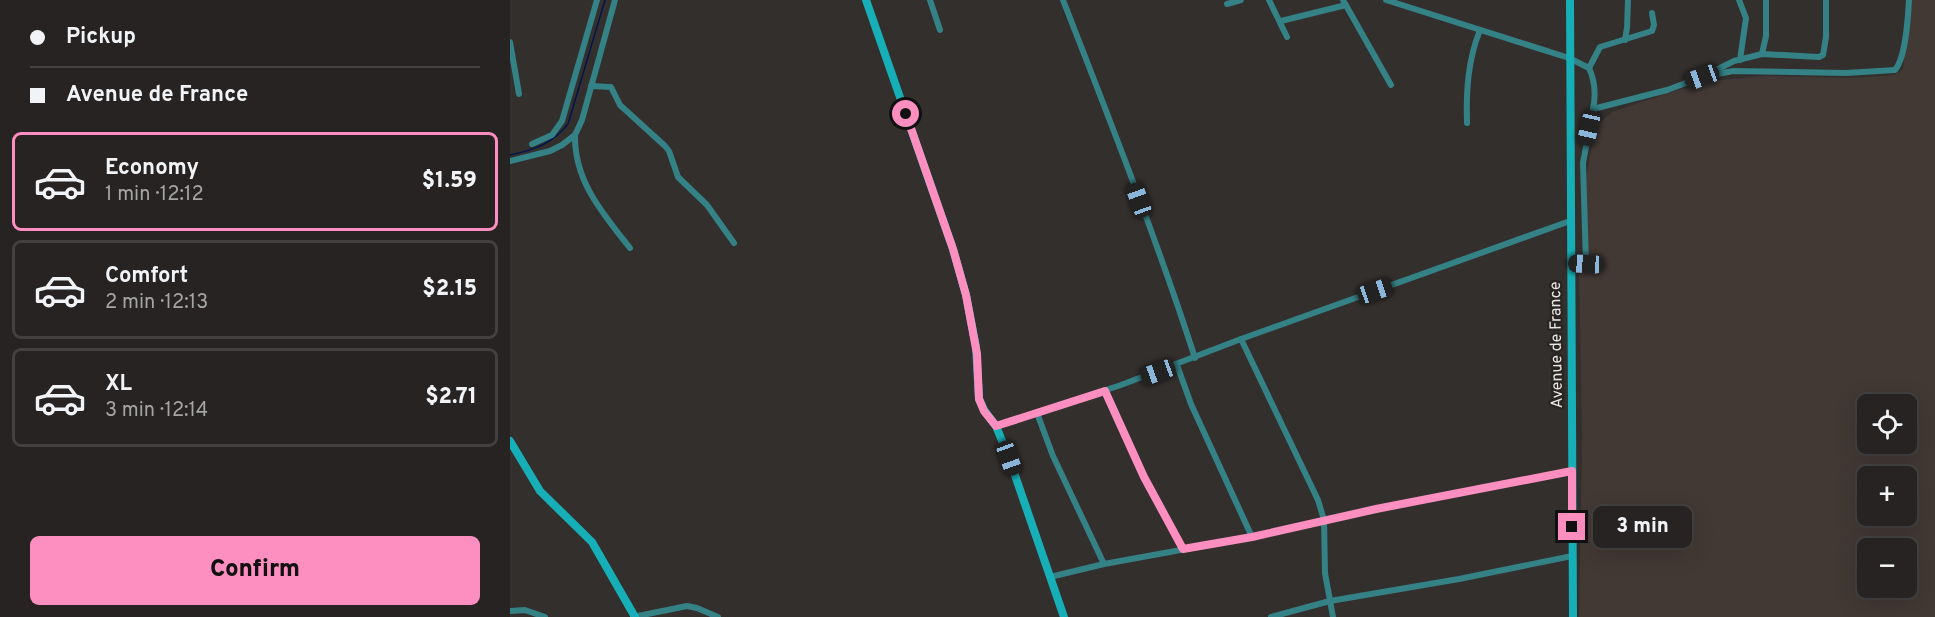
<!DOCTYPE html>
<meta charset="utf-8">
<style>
:root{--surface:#262322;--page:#2e2b2a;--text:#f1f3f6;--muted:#a4a4a5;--line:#424040;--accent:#fd8ec0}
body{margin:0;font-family:Overpass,sans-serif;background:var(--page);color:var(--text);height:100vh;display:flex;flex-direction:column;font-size:22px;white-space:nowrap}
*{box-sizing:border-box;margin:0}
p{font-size:20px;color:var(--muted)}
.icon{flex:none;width:33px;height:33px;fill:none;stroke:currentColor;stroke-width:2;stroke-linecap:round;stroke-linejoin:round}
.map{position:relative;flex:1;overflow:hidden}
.drawer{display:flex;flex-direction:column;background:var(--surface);width:510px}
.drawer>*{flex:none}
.banner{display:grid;align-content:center;height:132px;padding:0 30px;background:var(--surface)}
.fabs{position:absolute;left:1347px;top:394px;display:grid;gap:12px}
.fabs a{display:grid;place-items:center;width:60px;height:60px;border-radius:9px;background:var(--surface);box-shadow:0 6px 24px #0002,0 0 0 2px var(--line);font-size:30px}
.end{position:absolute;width:27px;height:27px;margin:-14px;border:8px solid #fd8ec0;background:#111;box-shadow:0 0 0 3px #111}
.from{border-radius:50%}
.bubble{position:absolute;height:42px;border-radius:9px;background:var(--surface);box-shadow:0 6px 24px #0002,0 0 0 2px var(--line);font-size:20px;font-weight:800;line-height:42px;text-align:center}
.car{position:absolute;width:18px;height:36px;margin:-18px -9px;border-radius:8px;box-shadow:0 0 4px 2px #0007;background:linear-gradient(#222 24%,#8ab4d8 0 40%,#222 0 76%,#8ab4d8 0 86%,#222 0)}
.banner b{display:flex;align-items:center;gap:21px;height:57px;font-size:22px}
.banner b+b{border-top:2px solid var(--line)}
.banner i{width:15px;height:15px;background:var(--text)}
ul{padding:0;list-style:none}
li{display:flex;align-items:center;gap:18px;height:99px;margin:0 12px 9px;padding:0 18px;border:3px solid var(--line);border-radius:9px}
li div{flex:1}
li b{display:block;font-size:22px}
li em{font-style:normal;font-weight:800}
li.current{border-color:var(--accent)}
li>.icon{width:54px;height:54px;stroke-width:1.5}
.button{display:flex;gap:12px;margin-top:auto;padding:12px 30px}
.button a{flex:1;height:69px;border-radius:9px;background:var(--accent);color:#111;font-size:24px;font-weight:800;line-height:69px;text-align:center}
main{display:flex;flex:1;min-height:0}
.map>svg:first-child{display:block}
</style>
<main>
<section class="drawer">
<div class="banner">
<b><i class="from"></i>Pickup</b>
<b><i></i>Avenue de France</b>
</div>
<ul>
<li class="current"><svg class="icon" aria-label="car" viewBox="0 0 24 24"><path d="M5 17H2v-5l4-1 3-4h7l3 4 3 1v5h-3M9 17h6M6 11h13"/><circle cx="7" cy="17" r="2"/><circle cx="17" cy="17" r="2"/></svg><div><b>Economy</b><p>1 min · 12:12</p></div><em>$1.59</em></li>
<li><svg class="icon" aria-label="car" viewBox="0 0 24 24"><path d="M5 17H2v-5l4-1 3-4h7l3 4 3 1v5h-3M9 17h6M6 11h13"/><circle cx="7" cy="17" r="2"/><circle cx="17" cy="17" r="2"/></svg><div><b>Comfort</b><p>2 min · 12:13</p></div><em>$2.15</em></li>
<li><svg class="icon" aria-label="car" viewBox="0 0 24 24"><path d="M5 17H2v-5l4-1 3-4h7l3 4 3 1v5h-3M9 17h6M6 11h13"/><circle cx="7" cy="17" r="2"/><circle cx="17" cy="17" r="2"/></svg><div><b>XL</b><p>3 min · 12:14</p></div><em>$2.71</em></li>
</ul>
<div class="button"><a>Confirm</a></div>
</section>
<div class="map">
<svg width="1425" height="617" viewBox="0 0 1425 617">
<rect width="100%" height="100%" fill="#332f2d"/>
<!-- built -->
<path fill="#423834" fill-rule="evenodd" d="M1401,0H1425V617H1069L1072,441L1069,270L1078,266L1076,180L1085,127L1102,112L1164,91L1210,80L1255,76L1342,78L1384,75L1393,69ZM1358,405H1396V444H1358ZM1358,477H1396V516H1358ZM1358,549H1396V588H1358Z"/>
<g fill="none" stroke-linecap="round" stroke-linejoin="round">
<!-- stream -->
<path stroke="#04154e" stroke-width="1.5" d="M0,155C24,150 42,144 58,124L95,0"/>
<!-- street -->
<g stroke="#348186" stroke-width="6">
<polyline points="420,0 430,30"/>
<path d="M553,0C599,118 646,237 685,358"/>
<polyline points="759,0 777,37"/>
<polyline points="833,0 881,85"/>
<path d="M876,0L1059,58L1079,68C1085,81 1086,95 1083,109"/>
<polyline points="1229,0 1236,18 1230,60"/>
<polyline points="717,4 731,0"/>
<polyline points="771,21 836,5"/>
<polyline points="1115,40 1117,28 1118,0"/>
<polyline points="0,42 9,94"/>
<polyline points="1252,54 1256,36 1256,0"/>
<polyline points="1079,68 1090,47 1142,31 1144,25 1142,13"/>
<polyline points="1200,73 1224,61 1252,54 1309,57 1313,55 1316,37 1316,0"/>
<polyline points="81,86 101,87 110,105 155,146 159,151 168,177 197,205 224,243"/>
<path d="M957,123C956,90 958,60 970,30"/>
<path d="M65,135C64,181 93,214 120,248"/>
<polyline points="22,144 42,135 52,121 87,0"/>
<polyline points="0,161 40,151 52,145 65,135 72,120 105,0"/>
<path d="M1061,263L1076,264L1073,163L1083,109L1157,90L1192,77L1223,71L1336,73L1385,70C1396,57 1398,18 1399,0"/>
<polyline points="731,339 808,500 814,520 815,573 823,617"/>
<polyline points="667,365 681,404 742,537"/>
<polyline points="595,391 634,477 673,549"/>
<polyline points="527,413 543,456 594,564"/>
<polyline points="486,426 611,385 731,339 1060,221"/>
<polyline points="540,577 594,564 742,537 866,509 1062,471"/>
<polyline points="0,611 15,610 35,617"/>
<polyline points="123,617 177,606 187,608 208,617"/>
<polyline points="761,617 820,601 949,579 1062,556"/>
</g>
<!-- secondary -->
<g stroke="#17afb7" stroke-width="8">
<polyline points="356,0 443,249 456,295 466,347 469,399 474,410 486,426 499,458 554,617"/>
<polyline points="1060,0 1063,617"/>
<polyline points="0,441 30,491 82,542 125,617"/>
</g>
</g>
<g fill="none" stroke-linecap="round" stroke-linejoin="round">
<!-- route -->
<polyline stroke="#fd8ec0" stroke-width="8" points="396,114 443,249 456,295 467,354 469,399 474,411 486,426 595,391 634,477 673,549 742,537 866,509 1062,471 1062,527"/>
</g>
<g text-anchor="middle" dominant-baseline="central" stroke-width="5" stroke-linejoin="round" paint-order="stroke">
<!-- street labels -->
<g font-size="16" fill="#e8e5e4" stroke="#292523">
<text transform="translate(1047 345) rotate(-91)">Avenue de France</text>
</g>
</g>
</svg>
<div class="fabs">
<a><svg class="icon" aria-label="locate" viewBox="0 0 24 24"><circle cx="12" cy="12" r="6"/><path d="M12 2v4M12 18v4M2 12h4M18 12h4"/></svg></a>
<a>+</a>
<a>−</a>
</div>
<i class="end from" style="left:396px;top:114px"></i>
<i class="end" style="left:1062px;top:527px"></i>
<div class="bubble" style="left:1083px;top:506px;width:99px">3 min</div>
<i class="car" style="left:1192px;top:77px;rotate:250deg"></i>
<i class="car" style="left:1079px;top:128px;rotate:193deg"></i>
<i class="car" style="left:629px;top:200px;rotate:340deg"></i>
<i class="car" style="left:1076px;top:264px;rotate:273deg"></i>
<i class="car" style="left:865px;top:291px;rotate:71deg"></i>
<i class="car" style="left:648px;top:372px;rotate:250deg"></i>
<i class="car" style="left:499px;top:458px;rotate:160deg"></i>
</div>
</main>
